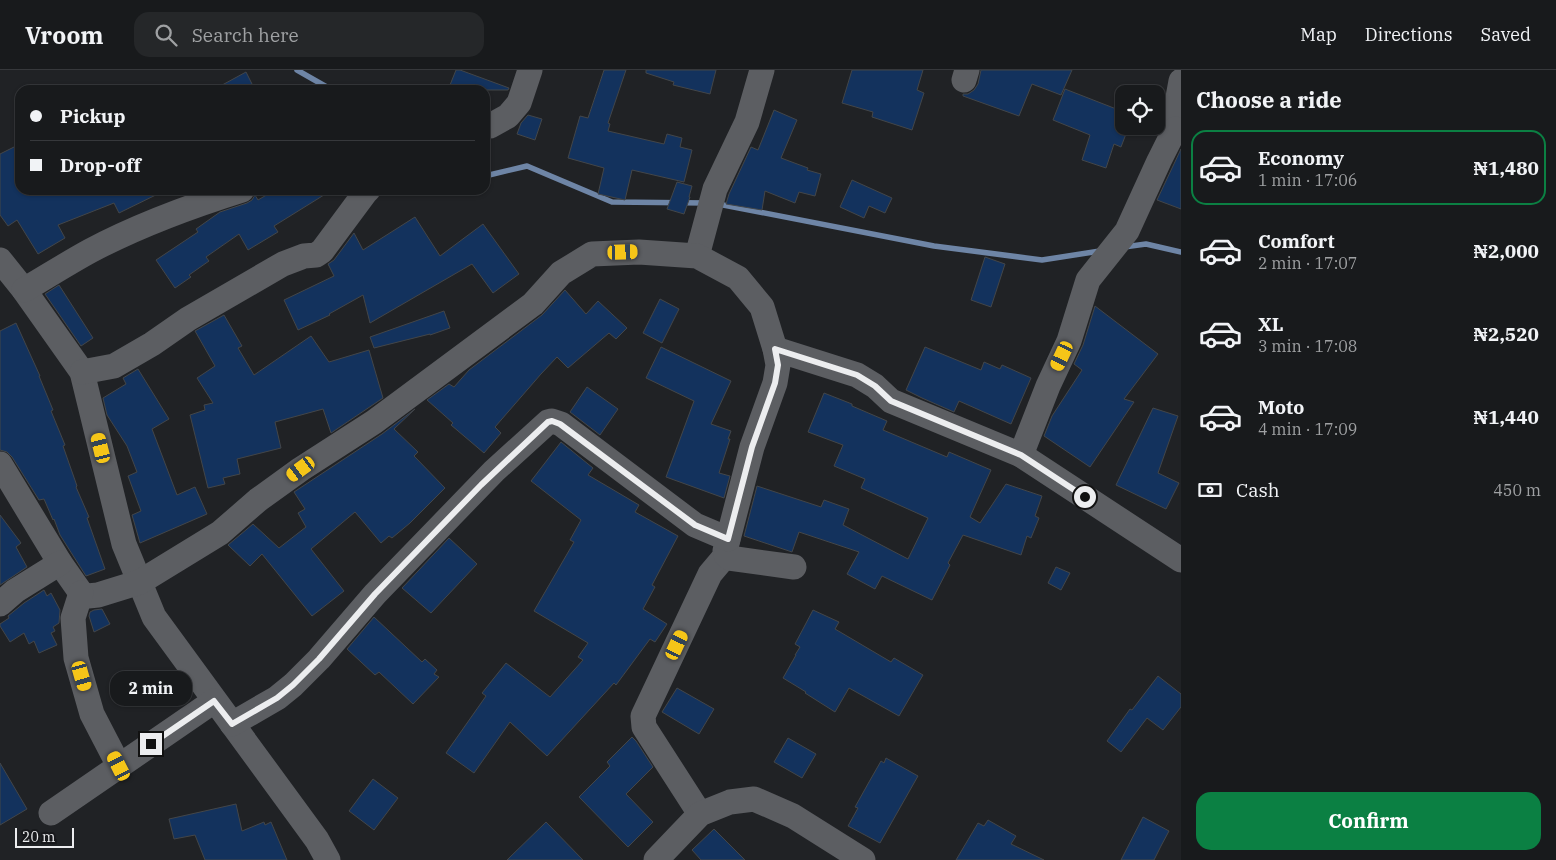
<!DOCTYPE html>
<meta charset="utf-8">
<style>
:root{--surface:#181a1c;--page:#252729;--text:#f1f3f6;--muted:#9fa1a3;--line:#36383b;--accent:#0b8043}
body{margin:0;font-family:"IBM Plex Serif",serif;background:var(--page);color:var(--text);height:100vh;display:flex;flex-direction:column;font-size:19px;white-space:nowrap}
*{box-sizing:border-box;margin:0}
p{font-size:16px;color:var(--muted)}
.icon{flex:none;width:28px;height:28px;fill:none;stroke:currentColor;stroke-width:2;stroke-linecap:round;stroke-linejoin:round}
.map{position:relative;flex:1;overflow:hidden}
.drawer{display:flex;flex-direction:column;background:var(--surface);width:375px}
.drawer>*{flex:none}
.banner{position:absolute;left:15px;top:15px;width:475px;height:110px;border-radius:15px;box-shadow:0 1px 4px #0004,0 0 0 1px var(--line);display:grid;align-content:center;height:110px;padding:0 15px;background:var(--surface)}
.buttons{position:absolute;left:1115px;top:15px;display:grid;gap:10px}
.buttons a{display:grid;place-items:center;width:50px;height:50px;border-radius:10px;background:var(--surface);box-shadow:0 1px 4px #0004,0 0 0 1px var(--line);font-size:25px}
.scale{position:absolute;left:15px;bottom:12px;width:59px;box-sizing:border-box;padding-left:5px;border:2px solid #ecedef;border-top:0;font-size:14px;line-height:18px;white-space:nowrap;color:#ecedef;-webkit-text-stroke:4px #17181b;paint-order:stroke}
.end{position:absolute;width:22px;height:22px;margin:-11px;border:6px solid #ecedef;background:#111;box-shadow:0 0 0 2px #111}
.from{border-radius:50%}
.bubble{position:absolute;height:35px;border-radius:15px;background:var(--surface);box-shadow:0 1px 4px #0004,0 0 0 1px var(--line);font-size:16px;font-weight:700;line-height:35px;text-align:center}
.car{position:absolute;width:15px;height:30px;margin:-15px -8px;border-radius:6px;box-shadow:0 0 4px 1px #0007;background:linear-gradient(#f5c518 24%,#345 0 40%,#f5c518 0 76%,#345 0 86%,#f5c518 0)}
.banner b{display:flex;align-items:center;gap:18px;height:48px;font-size:19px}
.banner b+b{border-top:1px solid var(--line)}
.banner i{width:12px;height:12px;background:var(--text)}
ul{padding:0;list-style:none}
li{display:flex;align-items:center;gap:15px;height:75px;margin:0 10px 8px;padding:0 5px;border:2px solid transparent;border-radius:15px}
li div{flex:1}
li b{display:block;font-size:19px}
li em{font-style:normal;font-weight:700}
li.on{border-color:var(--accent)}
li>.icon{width:45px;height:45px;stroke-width:1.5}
h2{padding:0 15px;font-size:22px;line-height:60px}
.pay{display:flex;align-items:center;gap:12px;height:55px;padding:0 15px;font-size:19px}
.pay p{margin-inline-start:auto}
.button{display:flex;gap:10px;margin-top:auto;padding:10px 15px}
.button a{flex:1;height:58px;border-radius:15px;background:var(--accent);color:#fff;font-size:20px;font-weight:700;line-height:58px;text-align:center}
header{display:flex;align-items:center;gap:30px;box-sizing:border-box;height:70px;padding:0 25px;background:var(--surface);border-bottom:1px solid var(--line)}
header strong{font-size:24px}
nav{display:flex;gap:28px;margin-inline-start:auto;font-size:18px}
.search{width:350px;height:45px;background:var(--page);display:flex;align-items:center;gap:12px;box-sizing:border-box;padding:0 18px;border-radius:15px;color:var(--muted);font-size:19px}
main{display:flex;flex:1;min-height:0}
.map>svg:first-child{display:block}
</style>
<header>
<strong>Vroom</strong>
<div class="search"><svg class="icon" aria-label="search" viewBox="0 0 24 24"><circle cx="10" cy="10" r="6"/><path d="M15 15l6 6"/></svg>Search here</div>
<nav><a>Map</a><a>Directions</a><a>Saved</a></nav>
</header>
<main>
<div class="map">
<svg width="1181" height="790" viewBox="0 0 1181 790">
<rect width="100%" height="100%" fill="#202225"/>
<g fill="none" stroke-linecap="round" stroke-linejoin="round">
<!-- stream -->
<g stroke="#6e85a6" stroke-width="5.5">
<polyline points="297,0 332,20"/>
<polyline points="485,106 527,96 612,132 706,133"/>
<polyline points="718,134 934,176 1042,190 1100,181"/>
<polyline points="1124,177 1146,174 1181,182"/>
</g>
</g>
<!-- building -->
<g fill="#13325d" stroke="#434649">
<polygon points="456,0 460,0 509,18 508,20 448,20"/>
<polygon points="604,0 626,0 608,53 610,54 608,61 664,74 667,64 682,68 680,77 692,80 684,112 632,100 625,130 598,124 604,98 568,88 580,46 588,48"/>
<polygon points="646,0 716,0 710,24 673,15 674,12 646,3"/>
<polygon points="852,0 923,0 917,20 924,23 912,60 872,47 873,42 842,33"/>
<polygon points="981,0 1072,0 1061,25 1032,14 1019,46 963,26 963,24 968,24 974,20 978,14"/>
<polygon points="246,2 255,20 213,20"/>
<polygon points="1065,19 1124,42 1124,56 1129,56 1121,77 1114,74 1106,98 1082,90 1090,65 1053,50"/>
<polygon points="774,40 797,50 781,88 808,98 807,100 821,104 815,126 799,122 795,133 765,121 762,140 726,134 729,124 751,77 758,80"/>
<polygon points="528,45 542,49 535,70 517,64 521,53"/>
<polygon points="14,77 20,88 20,120 166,120 119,143 114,133 58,155 65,168 38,184 17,150 8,156 0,145 0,84"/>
<polygon points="1181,79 1181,139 1157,130"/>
<polygon points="852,110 892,128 885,143 869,136 864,148 840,137"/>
<polygon points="677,112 692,116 689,127 690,127 684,144 667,139"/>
<polygon points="275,120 332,120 274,156 278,162 248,180 239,164 206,187 209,191 189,205 191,207 175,218 156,190 198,162 196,159 220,142 247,133 252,130 255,125 258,130"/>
<polygon points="415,147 440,186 483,154 519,204 493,223 472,194 370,253 363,225 329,244 330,245 298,260 284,230 334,206 328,194 334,190 354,163 363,180"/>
<polygon points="985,187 1005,194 991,237 971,230"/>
<polygon points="59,215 93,268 81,276 45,224"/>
<polygon points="565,220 586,244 598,231 627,258 616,269 609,263 568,298 557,287 541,304 495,357 501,363 484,383 451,355 453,353 427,330 449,314 454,317 469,300 542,245"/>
<polygon points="660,229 679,239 662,273 643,263"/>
<polygon points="1095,236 1158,284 1124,329 1134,332 1090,397 1044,366 1052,346 1082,300 1074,294 1083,275"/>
<polygon points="444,241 450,258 430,265 430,264 374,278 370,267"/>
<polygon points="224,245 242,276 238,278 254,305 311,266 329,292 369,280 383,328 331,363 323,339 275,352 281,378 237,389 240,404 223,408 225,414 208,418 190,345 205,340 204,335 213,333 197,308 215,296 195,261"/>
<polygon points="16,253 40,306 39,306 53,340 51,341 65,375 63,376 77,416 76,417 89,447 87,448 105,499 86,506 60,465 54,449 53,450 44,429 39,430 12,387 7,382 0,380 0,261"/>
<polygon points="661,277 731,311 711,354 731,361 728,369 730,369 719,403 730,406 724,428 666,407 694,331 646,308"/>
<polygon points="925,277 981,300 984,292 1000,299 1002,295 1031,308 1011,354 959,331 954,342 922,328 906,320"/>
<polygon points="138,299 169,349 152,359 177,425 195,417 207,444 140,473 132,445 141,441 128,406 137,402 127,376 107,345 103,328 126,314 123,308"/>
<polygon points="587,317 618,339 600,365 570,342"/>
<polygon points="824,323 852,334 852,336 887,351 883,360 947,387 949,382 991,400 970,447 980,453 1006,414 1042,426 1035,446 1039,448 1031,468 1027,466 1021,485 963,465 948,493 950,495 932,530 882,506 875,519 847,504 859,482 799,462 792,482 744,466 757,416 821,437 824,430 849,439 843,455 908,489 928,448 861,418 865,409 834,396 843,375 808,362"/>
<polygon points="1153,338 1178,346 1158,403 1179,413 1166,439 1116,415"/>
<polygon points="415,339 394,359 418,382 414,386 445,418 410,453 392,468 389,466 381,473 355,442 311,479 344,521 312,546 262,484 250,496 228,475 253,454 279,478 306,457 298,443 305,439 294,422 382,364"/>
<polygon points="561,372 593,398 588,405 639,435 635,442 678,466 652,515 655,517 643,539 667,554 655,572 650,569 616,615 614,613 547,686 510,652 474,703 446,683 486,626 482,623 506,593 550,627 583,590 578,587 588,573 534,541 574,472 570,470 581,450 531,411"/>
<polygon points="0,445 21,473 16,477 27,497 0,515"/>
<polygon points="449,468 477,494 431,543 402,518"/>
<polygon points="1056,497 1070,503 1061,520 1048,513"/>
<polygon points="44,520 47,526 51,523 60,540 59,553 53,557 55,561 51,563 57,575 39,583 34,571 29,574 24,563 10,572 0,556 0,554 9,548 8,546 24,533"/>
<polygon points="102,539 110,554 94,562 89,546 90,542 94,540"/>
<polygon points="813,540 839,552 835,559 891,592 894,588 923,605 899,646 849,618 835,642 805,623 806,622 783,608 796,585 795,585 800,577 795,574"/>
<polygon points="374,547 422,592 425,589 437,600 434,604 439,607 413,634 379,602 375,605 347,579"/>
<polygon points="1158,606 1181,624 1181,637 1163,660 1147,648 1121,682 1107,671 1130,639 1132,640"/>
<polygon points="677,618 714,639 699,664 662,642"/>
<polygon points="632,667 636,671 653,697 626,724 653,752 628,777 579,727 610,696 607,692"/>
<polygon points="788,668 816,684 802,708 774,692"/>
<polygon points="886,688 918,706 880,773 848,756 858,738 855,737 869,712 881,691 884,693"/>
<polygon points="0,693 27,739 0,755"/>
<polygon points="373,709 398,728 374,760 349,741"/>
<polygon points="236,734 242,761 264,752 265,755 271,752 287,790 205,790 195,765 174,769 169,749"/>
<polygon points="1143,747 1169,761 1161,776 1154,790 1121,790"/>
<polygon points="988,750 1016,766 1011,774 1044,790 956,790 978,753 984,756"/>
<polygon points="546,752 583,790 507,790"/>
<polygon points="714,759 745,790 701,790 692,780"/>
</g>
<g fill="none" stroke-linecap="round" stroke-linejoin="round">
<!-- minor -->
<g stroke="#5c5e62" stroke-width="25">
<polyline points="964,10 967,0"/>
<polyline points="1181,11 1173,55 1175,59 1181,61"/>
<polyline points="485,55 490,56 508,46 519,33 530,0"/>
<polyline points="697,186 715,119 747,52 762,0"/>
<polyline points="0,190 24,220 82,302 124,474 154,547 317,770 328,790"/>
<path d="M24,220C46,207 68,193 90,181C137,156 191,136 242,120"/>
<polyline points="775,279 857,305 875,316 891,331 1021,385 1181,490"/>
<polyline points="82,302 114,296 152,274 188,249 283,194 304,186 316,185 322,181 365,123 368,120"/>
<polyline points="1021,385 1048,316 1069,271 1088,210 1127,161 1159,91 1175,59"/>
<polyline points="0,394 60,493 81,523 88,526 98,525 140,512 220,463 258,430 301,399 374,352 533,234 561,203 592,184 639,182 697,186 738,208 762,237 775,279 778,295 775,313 752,377 725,481 726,485 710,504 643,646 644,657 700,744"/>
<polyline points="726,485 729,488 794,497"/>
<polyline points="81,523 73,548 76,588 92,644 119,696"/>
<polyline points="0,534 15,521 60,493"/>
<polyline points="232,654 277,628 293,615 319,589 375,524 494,401 548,352 552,351 561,354 695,455 728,469"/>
<polyline points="51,743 214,631"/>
<polyline points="656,790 700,744 730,732 754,729 793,746 863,790"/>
</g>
</g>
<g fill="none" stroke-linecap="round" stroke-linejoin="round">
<!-- route -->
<polyline stroke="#ecedef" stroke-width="6" points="151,674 214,631 232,654 277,628 293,615 319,589 375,524 481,415 548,352 552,351 560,354 695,455 728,469 752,377 775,313 778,295 775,279 857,305 875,316 891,331 1021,385 1085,427"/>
</g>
</svg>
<div class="buttons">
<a><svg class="icon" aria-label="locate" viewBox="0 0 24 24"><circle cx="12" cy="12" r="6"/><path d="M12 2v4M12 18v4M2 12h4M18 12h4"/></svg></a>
</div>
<div class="scale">20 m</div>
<i class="end from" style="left:1085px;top:427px"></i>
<i class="end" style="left:151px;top:674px"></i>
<div class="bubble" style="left:110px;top:601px;width:82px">2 min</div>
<i class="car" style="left:623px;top:182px;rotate:88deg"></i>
<i class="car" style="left:1062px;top:286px;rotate:205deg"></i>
<i class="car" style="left:101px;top:378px;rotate:346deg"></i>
<i class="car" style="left:301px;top:399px;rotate:234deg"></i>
<i class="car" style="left:677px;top:575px;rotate:25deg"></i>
<i class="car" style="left:82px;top:606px;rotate:164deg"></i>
<i class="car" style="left:119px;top:696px;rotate:333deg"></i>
<div class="banner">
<b><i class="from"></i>Pickup</b>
<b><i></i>Drop-off</b>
</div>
</div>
<section class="drawer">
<h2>Choose a ride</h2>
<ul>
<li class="on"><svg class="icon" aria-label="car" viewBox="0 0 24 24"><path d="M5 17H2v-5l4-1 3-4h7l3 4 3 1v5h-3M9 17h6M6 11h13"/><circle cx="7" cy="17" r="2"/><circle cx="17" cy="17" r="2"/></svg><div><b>Economy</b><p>1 min · 17:06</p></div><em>₦1,480</em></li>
<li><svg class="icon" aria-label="car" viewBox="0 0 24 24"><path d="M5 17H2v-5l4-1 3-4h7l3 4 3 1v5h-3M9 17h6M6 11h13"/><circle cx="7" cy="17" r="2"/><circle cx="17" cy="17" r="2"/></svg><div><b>Comfort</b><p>2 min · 17:07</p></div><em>₦2,000</em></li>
<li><svg class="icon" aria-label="car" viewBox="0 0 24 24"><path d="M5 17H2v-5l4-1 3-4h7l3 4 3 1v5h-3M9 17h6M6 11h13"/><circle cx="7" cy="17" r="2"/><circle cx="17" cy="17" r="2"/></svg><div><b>XL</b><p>3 min · 17:08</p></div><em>₦2,520</em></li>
<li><svg class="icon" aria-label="car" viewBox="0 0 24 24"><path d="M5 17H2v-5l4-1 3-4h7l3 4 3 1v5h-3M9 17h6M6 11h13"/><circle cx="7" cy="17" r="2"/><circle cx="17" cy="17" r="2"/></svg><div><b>Moto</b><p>4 min · 17:09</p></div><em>₦1,440</em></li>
</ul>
<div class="pay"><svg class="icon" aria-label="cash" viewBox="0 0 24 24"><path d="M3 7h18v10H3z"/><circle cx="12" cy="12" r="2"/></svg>Cash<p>450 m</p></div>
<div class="button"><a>Confirm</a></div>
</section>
</main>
